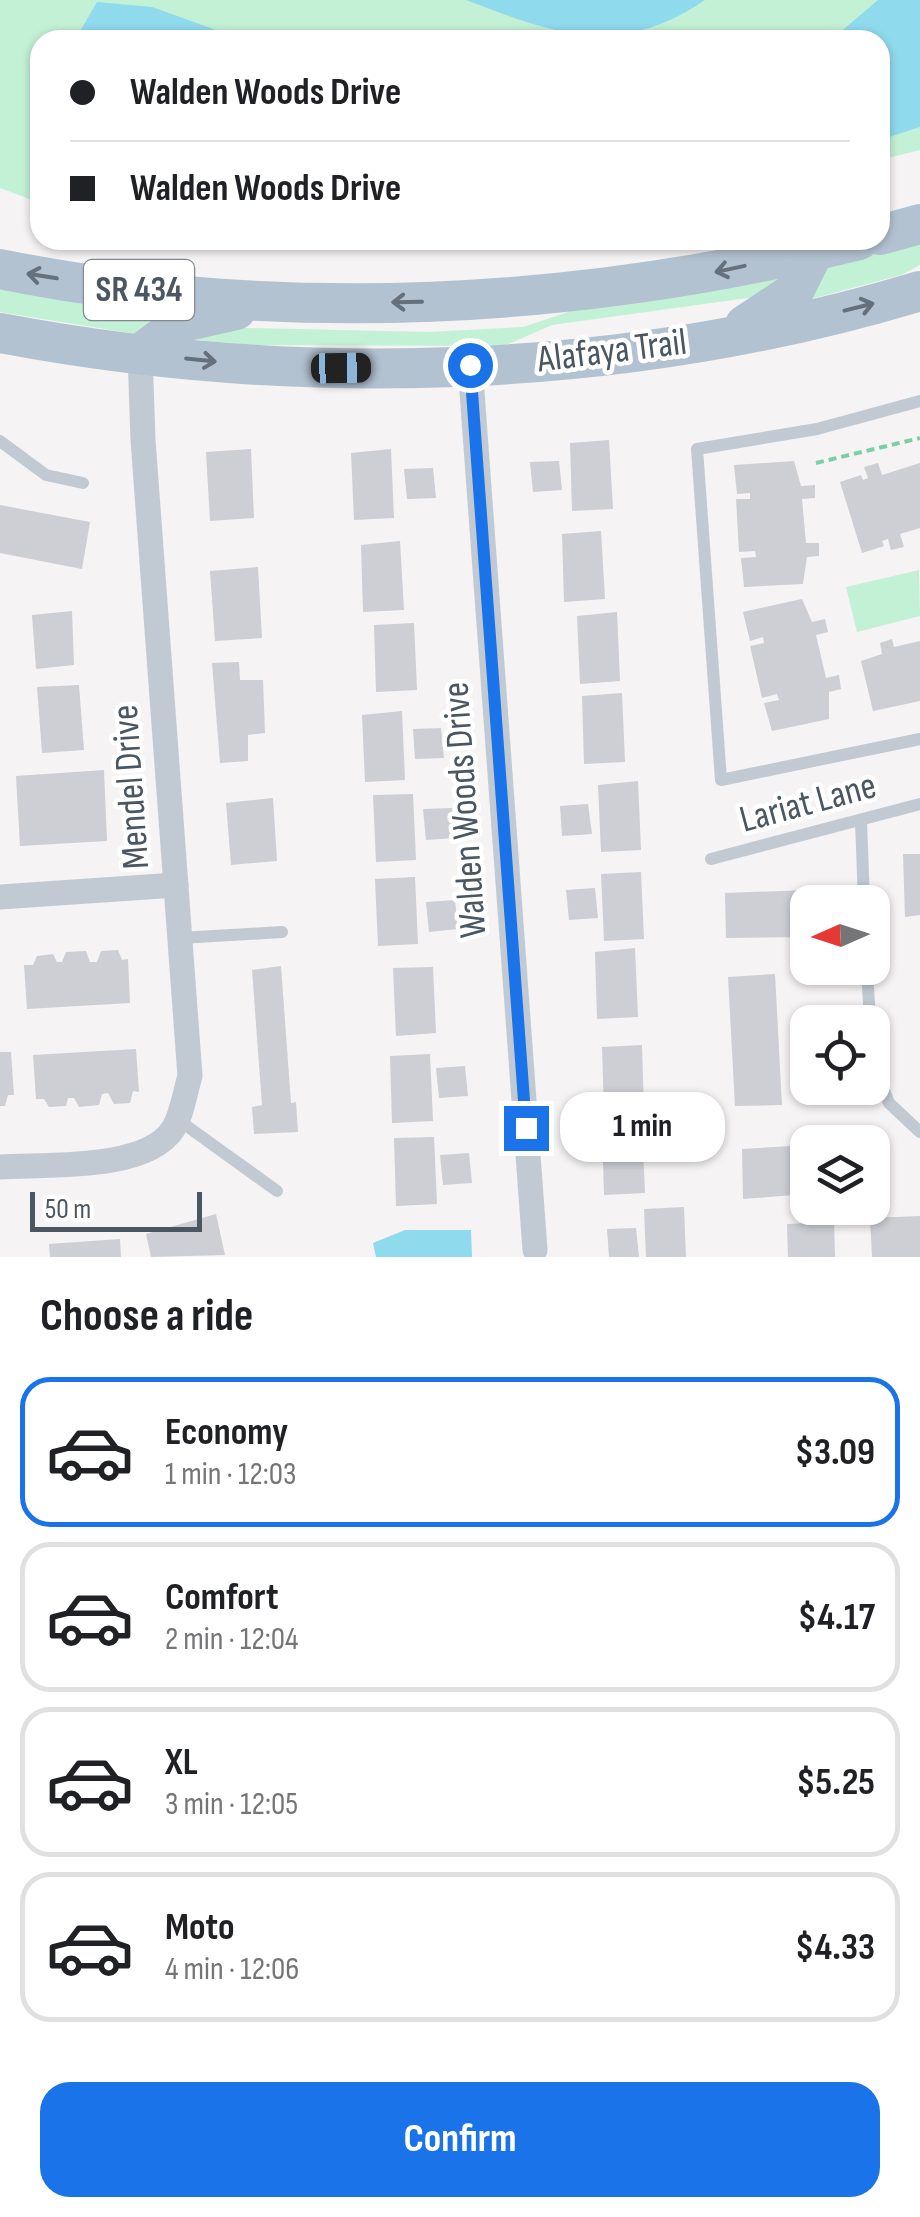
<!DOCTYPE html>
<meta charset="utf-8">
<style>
:root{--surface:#fff;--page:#f6f6f6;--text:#202124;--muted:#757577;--line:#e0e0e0;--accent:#1a73e8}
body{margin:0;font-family:"Sofia Sans Condensed",sans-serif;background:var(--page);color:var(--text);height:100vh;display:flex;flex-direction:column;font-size:38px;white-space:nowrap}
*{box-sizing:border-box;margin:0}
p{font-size:32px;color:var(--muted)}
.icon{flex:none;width:55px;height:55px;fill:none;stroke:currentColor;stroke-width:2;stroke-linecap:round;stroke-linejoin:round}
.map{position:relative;height:1257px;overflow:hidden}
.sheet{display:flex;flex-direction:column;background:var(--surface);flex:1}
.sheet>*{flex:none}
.guide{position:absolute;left:30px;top:30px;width:860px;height:220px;border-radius:30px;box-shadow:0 2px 8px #0004;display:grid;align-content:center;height:220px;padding:0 40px;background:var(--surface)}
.needle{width:65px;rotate:267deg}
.controls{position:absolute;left:790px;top:885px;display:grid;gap:20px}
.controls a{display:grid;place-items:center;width:100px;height:100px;border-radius:20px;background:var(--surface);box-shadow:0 2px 8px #0004;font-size:50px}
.scale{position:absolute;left:30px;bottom:25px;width:172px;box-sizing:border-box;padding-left:10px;border:5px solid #4a5661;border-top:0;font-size:28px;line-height:35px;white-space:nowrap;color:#4a5661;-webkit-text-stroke:8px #fff;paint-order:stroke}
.end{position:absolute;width:45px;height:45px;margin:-22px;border:12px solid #1a73e8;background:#fff;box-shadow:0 0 0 5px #fff}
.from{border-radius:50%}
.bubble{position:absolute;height:70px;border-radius:30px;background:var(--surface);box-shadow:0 2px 8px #0004;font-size:32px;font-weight:700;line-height:70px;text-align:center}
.car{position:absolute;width:30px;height:60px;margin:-30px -15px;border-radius:12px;box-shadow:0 0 8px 2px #0007;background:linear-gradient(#222 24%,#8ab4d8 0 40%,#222 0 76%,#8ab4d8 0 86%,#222 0)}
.guide b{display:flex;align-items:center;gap:35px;height:95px;font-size:38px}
.guide b+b{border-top:2px solid var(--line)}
.guide i{width:25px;height:25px;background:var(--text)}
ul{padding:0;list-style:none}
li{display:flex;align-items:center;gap:30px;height:150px;margin:0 20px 15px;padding:0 20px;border:5px solid var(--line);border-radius:30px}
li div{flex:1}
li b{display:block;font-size:38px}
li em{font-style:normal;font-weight:700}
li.on{border-color:var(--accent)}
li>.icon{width:90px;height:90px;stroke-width:1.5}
h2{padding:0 40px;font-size:45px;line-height:120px}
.primary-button{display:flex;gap:20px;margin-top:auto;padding:20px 40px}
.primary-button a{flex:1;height:115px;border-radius:30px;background:var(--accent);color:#fff;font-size:40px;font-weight:700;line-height:115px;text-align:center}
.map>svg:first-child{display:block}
</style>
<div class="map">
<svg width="920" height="1257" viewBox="0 0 920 1257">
<rect width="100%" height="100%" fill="#f5f3f3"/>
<!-- green -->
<g fill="#c3f1d5">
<polygon points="0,0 920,0 920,150 880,160 880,40 40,40 40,203 0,188"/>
<polygon points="920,241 920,265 901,275 807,300 828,266"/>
<polygon points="794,275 770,295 552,325 504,346 235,345 175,337 206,327 428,332 523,327 583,307"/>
<polygon points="18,288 178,313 148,336 0,312 0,290"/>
<polygon points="919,570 920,616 857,632 846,587"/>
</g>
<!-- water -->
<g fill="#90daee">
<path d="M466,0H705C618,59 555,34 466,0Z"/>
<polygon points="878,0 920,0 920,127 880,140 880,40 831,40"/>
<polygon points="97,2 152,7 244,40 75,40"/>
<polygon points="405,1230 471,1230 472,1257 376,1257 373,1243"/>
</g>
<!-- building -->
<g fill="#cdcfd5">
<polygon points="609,440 613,509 572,511 570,443"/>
<polygon points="251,449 254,518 210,521 206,452"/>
<polygon points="391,449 394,518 354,520 351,453"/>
<polygon points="559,461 562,490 533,492 530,462"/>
<polygon points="794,461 801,486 815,485 815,498 802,499 806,543 819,543 819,556 807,557 803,584 744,587 741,558 756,557 755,551 739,552 736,499 750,499 750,493 737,494 734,465"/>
<polygon points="878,463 882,475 920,463 920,528 900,534 904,547 891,550 888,539 882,541 884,546 862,553 840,482 861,475 863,480 868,478 864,467"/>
<polygon points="433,468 436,498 407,499 404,469"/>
<polygon points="0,505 90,522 82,569 0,553"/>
<polygon points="601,531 605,599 564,602 562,534"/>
<polygon points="400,541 404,610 363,612 361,545"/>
<polygon points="258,567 262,638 215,641 210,571"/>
<polygon points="802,599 812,622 825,619 828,632 816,635 826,678 839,675 841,689 829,692 829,719 772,731 764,703 779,700 777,694 762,698 750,646 764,643 763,637 750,641 743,612"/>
<polygon points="72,611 74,665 36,669 32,615"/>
<polygon points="617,612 620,681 580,684 577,616"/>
<polygon points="414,623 417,690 376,692 374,625"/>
<polygon points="892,639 894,647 920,641 920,701 873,711 861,661 882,654 880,643"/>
<polygon points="239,662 240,680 263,680 265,733 248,735 248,761 220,763 212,663"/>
<polygon points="79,685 84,750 42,753 37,687"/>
<polygon points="622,693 625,762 584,764 582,696"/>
<polygon points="402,711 405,780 365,782 362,715"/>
<polygon points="441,728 444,758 415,759 413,729"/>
<polygon points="104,770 107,841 20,846 16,776"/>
<polygon points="638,781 641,850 601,852 598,785"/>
<polygon points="413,794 416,860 376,862 373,795"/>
<polygon points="273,798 277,861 231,865 226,803"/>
<polygon points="588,804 592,834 562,836 560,806"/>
<polygon points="452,808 455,838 426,840 423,809"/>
<polygon points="903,854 920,854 920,915 905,917"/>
<polygon points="641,872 644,939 604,941 601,874"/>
<polygon points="415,877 418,944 378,946 375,879"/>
<polygon points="595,888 598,918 569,920 566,890"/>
<polygon points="808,890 808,937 726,938 725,893"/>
<polygon points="455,900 458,929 429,932 426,902"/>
<polygon points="635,948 638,1017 597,1019 595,952"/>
<polygon points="118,950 122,960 128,959 130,1003 27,1009 24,965 33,965 37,956 53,954 57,962 62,962 66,952 86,951 90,962 97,962 101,951"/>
<polygon points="281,966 291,1103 296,1102 298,1132 254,1134 252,1107 262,1105 252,970"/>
<polygon points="433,967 436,1033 396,1036 393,968"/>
<polygon points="775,974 782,1105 735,1106 728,977"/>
<polygon points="642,1045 644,1112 604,1114 602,1047"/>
<polygon points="136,1049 139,1092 133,1091 130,1103 114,1104 108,1093 102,1094 99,1105 79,1107 74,1098 68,1098 66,1106 49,1107 44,1099 36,1099 33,1055"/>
<polygon points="0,1052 11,1052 14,1095 8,1095 5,1106 0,1106"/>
<polygon points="430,1054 433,1121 392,1123 390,1056"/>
<polygon points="465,1066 468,1096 439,1098 436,1068"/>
<polygon points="642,1126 645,1193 604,1195 602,1127"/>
<polygon points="434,1137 437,1204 396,1206 394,1138"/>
<polygon points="808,1145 808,1194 743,1199 742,1149"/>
<polygon points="469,1153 472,1183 443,1185 440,1155"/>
<polygon points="684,1207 686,1257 646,1257 644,1209"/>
<polygon points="216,1214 225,1255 151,1257 146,1234"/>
<polygon points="920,1216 920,1257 872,1257 870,1218"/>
<polygon points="834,1222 835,1257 788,1257 787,1224"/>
<polygon points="636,1228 639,1257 609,1257 607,1229"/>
<polygon points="120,1239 121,1257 50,1257 49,1244"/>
</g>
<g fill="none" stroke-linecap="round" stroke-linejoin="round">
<!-- path -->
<polyline stroke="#7ad0a6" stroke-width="4" stroke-dasharray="8 5" stroke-linecap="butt" points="816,463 920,438"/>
<!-- service -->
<g stroke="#c1cad2" stroke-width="12">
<polyline points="920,401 817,429 697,449 721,780 920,739"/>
<polyline points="0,441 46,475 83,483"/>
<polyline points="861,821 864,902"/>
<polyline points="711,859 920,804"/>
<polyline points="180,938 282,932"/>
<polyline points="867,968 870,1022"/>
<polyline points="872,1061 889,1103 920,1132"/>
<polyline points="177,1119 277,1191"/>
</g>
<!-- minor -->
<g stroke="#c1cad2" stroke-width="25">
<polyline points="470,365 535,1250"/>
<polyline points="0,897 176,885"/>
<path d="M0,1167C47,1164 146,1171 173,1129C182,1115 185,1092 190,1076L143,440L140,354"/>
</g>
<!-- primary -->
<g stroke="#b3c2d1" stroke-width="40">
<polyline points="880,235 920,224"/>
<path d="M0,269C283,326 581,309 859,240"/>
<polyline points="745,325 793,293 814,251"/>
<path d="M0,333C300,390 626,380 920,291"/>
<polyline points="140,354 183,322 236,310"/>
</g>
</g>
<!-- one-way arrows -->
<defs><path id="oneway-shaft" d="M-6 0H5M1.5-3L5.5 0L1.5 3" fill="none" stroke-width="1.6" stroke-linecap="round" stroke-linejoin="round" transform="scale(2.5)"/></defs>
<g stroke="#64717d">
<use href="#oneway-shaft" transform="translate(730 269) rotate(168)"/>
<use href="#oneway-shaft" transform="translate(42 276) rotate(-171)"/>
<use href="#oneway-shaft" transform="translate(407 302) rotate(179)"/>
<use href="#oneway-shaft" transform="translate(859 307) rotate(-14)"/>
<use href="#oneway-shaft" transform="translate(201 360) rotate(6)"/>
</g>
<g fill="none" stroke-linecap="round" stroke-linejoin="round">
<!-- route -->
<polyline stroke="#1a73e8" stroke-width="12" points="470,365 526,1128"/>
</g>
<g text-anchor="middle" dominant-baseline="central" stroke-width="9" stroke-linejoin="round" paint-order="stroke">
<!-- shield labels -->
<rect fill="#fff" stroke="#808990" stroke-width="2.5" x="84" y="260" width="110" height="60" rx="8"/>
<g font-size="35" font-weight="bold" fill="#4a5661">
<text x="139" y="290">SR 434</text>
</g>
<!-- street labels -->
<g font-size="38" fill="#4a5661" stroke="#fff">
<text transform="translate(612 351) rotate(-7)">Alafaya Trail</text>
<text transform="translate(131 787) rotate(-94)">Mendel Drive</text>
<text transform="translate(808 803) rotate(-15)">Lariat Lane</text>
<text transform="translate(465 810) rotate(-94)">Walden Woods Drive</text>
</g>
</g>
</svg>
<div class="controls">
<a><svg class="needle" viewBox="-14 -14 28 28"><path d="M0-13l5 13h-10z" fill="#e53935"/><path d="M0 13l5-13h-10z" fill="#757577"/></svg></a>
<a><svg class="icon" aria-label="locate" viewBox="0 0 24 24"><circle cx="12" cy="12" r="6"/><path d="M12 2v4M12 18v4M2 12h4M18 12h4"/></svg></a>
<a><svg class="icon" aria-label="layers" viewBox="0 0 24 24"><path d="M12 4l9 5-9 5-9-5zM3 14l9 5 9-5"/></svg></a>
</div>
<div class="scale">50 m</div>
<i class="end from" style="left:470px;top:365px"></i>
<i class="end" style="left:526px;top:1128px"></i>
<div class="bubble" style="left:560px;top:1092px;width:165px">1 min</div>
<i class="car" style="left:341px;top:368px;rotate:89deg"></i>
<div class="guide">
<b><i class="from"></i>Walden Woods Drive</b>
<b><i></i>Walden Woods Drive</b>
</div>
</div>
<section class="sheet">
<h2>Choose a ride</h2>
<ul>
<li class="on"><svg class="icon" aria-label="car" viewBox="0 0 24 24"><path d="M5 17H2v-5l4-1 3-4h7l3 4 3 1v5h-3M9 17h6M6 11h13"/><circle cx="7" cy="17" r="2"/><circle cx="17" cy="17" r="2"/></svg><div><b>Economy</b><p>1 min · 12:03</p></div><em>$3.09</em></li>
<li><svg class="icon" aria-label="car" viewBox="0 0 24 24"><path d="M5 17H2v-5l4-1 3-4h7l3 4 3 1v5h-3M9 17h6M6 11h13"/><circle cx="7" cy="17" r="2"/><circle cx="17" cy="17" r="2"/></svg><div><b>Comfort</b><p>2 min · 12:04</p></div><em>$4.17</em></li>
<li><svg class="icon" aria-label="car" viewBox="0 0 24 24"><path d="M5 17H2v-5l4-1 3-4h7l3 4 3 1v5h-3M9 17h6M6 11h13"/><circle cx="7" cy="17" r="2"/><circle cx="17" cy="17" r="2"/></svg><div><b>XL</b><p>3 min · 12:05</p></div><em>$5.25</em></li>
<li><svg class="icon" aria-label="car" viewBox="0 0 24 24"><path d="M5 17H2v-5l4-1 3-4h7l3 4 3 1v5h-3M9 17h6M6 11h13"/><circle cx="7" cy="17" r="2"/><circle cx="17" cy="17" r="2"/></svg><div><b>Moto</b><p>4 min · 12:06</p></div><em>$4.33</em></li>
</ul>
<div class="primary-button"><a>Confirm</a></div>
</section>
